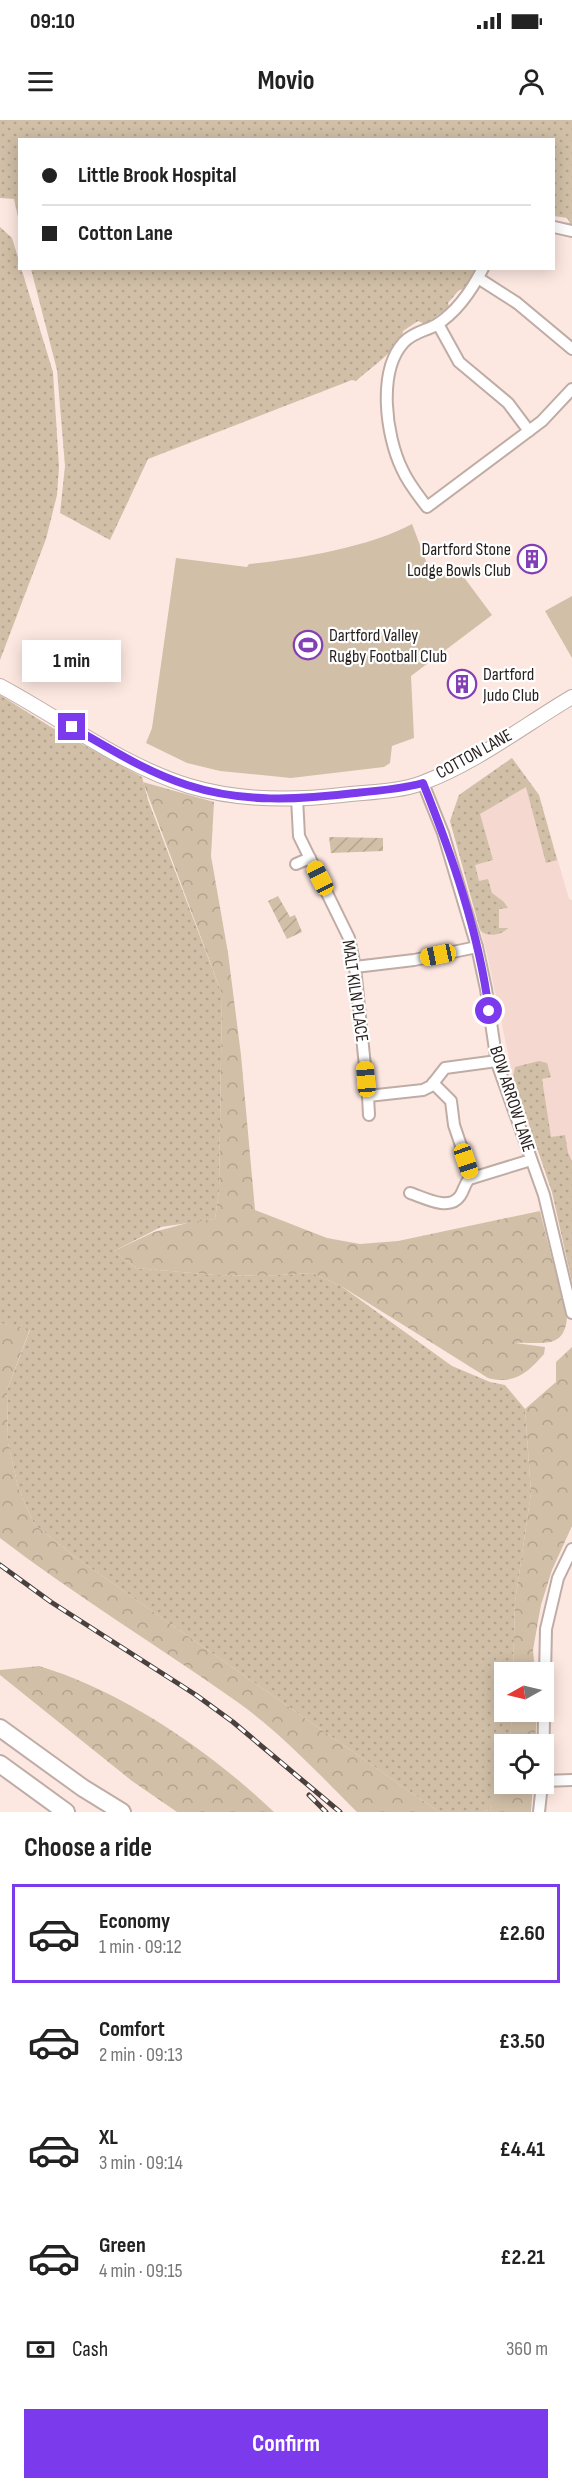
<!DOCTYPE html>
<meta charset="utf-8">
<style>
:root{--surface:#fff;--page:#f2f2f2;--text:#222;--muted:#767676;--line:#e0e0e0;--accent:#7c3aed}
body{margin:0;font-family:"Sofia Sans Condensed",sans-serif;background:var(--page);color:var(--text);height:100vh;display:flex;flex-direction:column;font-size:22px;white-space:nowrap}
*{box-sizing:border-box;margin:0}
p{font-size:20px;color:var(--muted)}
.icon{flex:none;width:33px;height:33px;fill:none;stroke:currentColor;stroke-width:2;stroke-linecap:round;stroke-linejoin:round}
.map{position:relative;height:1692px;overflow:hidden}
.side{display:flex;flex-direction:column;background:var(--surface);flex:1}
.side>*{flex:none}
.top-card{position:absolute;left:18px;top:18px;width:537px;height:132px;border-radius:0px;box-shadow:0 3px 15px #0003;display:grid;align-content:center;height:132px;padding:0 24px;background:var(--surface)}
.needle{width:39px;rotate:262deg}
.buttons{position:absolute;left:494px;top:1542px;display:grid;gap:12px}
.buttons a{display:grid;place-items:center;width:60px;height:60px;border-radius:0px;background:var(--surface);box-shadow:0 3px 15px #0003;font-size:30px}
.end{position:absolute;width:27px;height:27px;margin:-14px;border:8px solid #7c3aed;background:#fff;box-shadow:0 0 0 3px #fff}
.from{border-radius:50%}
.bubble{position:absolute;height:42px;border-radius:0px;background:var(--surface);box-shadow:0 3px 15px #0003;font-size:20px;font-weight:700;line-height:42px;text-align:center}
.car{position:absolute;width:18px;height:36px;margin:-18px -9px;border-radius:8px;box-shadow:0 0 4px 2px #0007;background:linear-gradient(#f5c518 24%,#345 0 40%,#f5c518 0 76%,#345 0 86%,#f5c518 0)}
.top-card b{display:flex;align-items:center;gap:21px;height:57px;font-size:22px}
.top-card b+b{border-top:2px solid var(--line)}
.top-card i{width:15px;height:15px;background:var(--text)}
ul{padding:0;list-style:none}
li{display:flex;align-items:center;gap:18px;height:99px;margin:0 12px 9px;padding:0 12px;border:3px solid transparent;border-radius:0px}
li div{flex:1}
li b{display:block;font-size:22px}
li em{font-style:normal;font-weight:700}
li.active{border-color:var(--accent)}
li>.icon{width:54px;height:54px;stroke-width:1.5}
h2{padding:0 24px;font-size:27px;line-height:72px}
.pay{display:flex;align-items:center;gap:15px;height:66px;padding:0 24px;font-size:22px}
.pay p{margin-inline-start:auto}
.action{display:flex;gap:12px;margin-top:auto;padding:12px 24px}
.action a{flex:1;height:69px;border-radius:0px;background:var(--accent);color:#fff;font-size:24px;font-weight:700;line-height:69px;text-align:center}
.status{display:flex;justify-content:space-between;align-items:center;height:42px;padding:0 30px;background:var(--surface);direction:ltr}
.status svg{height:16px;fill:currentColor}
header{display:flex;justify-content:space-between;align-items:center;height:78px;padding:0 24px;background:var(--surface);font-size:27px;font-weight:700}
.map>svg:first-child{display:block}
</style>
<div class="status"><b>09:10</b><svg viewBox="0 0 49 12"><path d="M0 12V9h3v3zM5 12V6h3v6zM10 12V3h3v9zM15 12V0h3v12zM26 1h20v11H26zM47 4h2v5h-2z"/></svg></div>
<header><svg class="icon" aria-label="menu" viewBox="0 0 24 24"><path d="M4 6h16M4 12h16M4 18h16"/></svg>Movio<svg class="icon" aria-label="person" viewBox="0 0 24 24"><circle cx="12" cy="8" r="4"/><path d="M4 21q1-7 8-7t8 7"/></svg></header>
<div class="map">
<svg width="572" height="1692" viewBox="0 0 572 1692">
<defs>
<pattern id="grass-dots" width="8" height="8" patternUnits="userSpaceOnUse" patternTransform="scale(1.5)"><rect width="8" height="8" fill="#d1bfa7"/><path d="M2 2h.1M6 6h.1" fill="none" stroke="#b3a48f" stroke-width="1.8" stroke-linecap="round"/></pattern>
<pattern id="forest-crowns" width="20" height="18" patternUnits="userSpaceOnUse" patternTransform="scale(1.5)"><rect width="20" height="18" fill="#d1bfa7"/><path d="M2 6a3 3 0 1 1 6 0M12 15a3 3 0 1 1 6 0" fill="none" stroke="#b3a48f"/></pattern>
<pattern id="garden-furrows" width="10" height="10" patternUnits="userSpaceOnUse" patternTransform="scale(1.5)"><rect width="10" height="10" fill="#d1bfa7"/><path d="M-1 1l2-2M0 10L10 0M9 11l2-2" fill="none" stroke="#b3a48f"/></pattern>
</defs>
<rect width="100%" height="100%" fill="#fde8e1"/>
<!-- built -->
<polygon fill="#f5d8cf" points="512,638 539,675 569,779 572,780 572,1162 552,1072 513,957 487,834 450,701 459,675"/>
<!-- grass -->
<g fill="url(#grass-dots)">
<polygon points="0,0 572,0 572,107 567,98 554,96 554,20 20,20 19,102 14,79 0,78"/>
<polygon points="0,107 12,118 53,252 59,347 57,375 46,419 0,540"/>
<path d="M31,149H476L465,169L459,170L448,183L449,187L425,204L418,201L403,211C402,227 369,249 356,261L352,260L148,339L110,420L60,393L65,346L57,250Z"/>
<path d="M0,575L51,607L142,657L148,680L222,874L219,1071L215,1099L161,1107L114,1131L136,1148L215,1155L263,1156L312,1153L341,1166L452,1246L490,1262L505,1265L525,1289L531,1373L515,1482L513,1552H504V1592H512L510,1624H504C504,1649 509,1678 484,1692H439L75,1437L34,1404L18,1367L8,1323L7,1270L30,1210L0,1203Z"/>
<path d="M512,638L539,675L557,740L546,743L526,667L480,694L493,740L475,745L479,761L488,759L492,773L504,782L508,788L499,789V808H508C502,815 487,818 480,810L450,701L459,675Z"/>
<polygon points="539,941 547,943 551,957 542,959 551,1017 565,1015 568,1033 572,1041 572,1162 552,1072 513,957 515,947"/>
</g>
<!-- forest -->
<g fill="url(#forest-crowns)">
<path d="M143,662L214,682L211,736L228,833L241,935L255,1090L327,1118L360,1124L398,1121L540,1091L567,1198C564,1231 540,1221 515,1223L545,1227L544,1234C528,1253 513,1265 488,1258L341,1166L312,1153L263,1156L215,1155L136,1148L114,1131L154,1112L191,1102L215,1099L219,1071L222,874Z"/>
<path d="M0,1203L30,1209L7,1270L8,1323L18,1367L34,1404L75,1437L439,1692H357C320,1655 279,1611 236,1581C158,1526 76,1476 0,1418Z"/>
<polygon points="572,1227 572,1406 552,1450 541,1485 533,1530 535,1552 513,1552 515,1482 531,1373 525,1289 556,1262 556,1242"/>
<path d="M39,1546C123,1571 211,1632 274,1692H177L132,1661L0,1555V1550Z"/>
<polygon points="512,1592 537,1592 535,1624 510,1624"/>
<polygon points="505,1664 533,1664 531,1692 484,1692 490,1688"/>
</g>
<!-- park -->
<g fill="#d1bfa7">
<path d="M412,404L426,441L440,458L451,451L460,452L492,495L411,556L414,618L392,626L390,643L384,647L291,658L220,651L187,643L146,623L152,608L176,438L247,447L249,444C298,439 370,427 412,404Z"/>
<polygon points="572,476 572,538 545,491"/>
</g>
<!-- garden -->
<g fill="url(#garden-furrows)">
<polygon points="329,717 383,718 383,731 331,733"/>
<polygon points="278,776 290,797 295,795 302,812 287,819 268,781"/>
</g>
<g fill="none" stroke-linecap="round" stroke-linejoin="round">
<!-- minor casing -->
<g stroke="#bfaca5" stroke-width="14">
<g id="minor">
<polyline points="554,107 572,111"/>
<path d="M483,148C472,170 457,192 436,205C425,211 414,212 404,222C377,251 386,316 402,349C408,363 418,375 427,387L542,301L572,269"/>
<polyline points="478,158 517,183 572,229"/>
<polyline points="438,204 459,242 508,283 529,311"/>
<polyline points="423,663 443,713 477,827 486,869 497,943 544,1075 572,1193"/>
<polyline points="297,678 299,716 349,818 355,847 368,976 423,970 431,966 445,948 497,941"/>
<polyline points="296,744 310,738"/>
<polyline points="355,847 414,840 477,827"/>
<polyline points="433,963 451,981 454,1005 472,1058"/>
<polyline points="368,976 369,995"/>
<path d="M410,1073C423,1077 449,1092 460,1076C464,1070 464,1065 469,1059L531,1040"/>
<polyline points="543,1646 546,1509 558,1458 572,1429"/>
<polyline points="543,1661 572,1660"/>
<polyline points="539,1692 542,1664"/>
</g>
</g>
<!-- secondary casing -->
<g stroke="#bfaca5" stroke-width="16">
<path id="secondary" d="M0,566C62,599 121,645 189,666C239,681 290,681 342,675C368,672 398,672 422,663C476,643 523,606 572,577"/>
</g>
<!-- trunk casing -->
<g stroke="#bfaca5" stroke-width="20">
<g id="trunk">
<polyline points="0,1608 83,1668 122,1692"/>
<polyline points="0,1644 66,1692"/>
</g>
</g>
<!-- minor -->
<use href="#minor" stroke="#fff" stroke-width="10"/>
<!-- secondary -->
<use href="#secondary" stroke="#fff" stroke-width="14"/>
<!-- trunk -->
<use href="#trunk" stroke="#fff" stroke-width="16"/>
<!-- rail casing -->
<g stroke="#4a413e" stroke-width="5">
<g id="rail">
<polyline points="0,1445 51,1482 196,1575 233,1602 340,1692"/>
<polyline points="309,1675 326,1692"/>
</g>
</g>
<!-- rail -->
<use href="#rail" stroke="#fff" stroke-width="3" stroke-dasharray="9" stroke-linecap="butt"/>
</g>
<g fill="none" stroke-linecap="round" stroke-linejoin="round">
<!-- route -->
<path stroke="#7c3aed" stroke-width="8" d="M72,607C109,628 146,652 187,665C242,683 298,680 355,673C377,671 401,669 423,663C452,735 479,813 489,891"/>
</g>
<!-- icons -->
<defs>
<g id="building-ring" transform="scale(1.5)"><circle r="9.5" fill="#fff" stroke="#8340b5" stroke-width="1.5"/><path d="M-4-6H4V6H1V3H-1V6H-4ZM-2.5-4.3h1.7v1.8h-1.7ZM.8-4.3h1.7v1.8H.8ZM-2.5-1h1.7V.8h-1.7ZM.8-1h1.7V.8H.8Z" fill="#8340b5"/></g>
<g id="stadium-ring" transform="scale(1.5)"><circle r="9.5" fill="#fff" stroke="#8340b5" stroke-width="1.5"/><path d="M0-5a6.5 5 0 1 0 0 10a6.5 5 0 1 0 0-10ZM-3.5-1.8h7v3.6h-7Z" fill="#8340b5"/></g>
</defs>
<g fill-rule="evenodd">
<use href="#building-ring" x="532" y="439"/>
<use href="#stadium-ring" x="308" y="525"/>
<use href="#building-ring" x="462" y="564"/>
</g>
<g text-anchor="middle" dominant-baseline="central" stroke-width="4.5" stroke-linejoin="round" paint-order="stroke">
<!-- poi labels -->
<g font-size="18" fill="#261f1d" stroke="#fff" text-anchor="start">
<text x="511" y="429" text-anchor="end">Dartford Stone<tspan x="511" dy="21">Lodge Bowls Club</tspan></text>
<text x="329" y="515">Dartford Valley<tspan x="329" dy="21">Rugby Football Club</tspan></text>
<text x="483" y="554">Dartford<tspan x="483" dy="21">Judo Club</tspan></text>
</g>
<!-- street labels -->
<g font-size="18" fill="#261f1d" stroke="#fff">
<text transform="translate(474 634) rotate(-29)">COTTON LANE</text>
<text transform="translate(355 871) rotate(82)">MALT KILN PLACE</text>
<text transform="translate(512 979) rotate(72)">BOW ARROW LANE</text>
</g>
</g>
</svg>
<div class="buttons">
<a><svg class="needle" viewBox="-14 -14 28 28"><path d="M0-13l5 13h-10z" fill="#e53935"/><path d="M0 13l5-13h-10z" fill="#767676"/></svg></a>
<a><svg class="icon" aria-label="locate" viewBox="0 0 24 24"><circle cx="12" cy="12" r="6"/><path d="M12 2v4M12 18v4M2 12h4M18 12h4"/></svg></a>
</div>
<i class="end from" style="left:489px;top:891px"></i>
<i class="end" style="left:72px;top:607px"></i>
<div class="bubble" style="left:22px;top:520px;width:99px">1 min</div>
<i class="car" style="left:320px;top:758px;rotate:333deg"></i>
<i class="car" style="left:438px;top:835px;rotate:258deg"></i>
<i class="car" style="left:366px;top:959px;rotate:355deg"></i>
<i class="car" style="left:466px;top:1041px;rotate:161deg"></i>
<div class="top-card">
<b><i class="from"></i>Little Brook Hospital</b>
<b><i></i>Cotton Lane</b>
</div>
</div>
<section class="side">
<h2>Choose a ride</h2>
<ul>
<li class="active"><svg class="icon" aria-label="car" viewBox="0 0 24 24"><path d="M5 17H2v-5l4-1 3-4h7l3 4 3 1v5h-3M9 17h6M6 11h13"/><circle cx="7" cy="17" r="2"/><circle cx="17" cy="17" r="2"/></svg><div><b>Economy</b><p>1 min · 09:12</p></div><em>£2.60</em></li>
<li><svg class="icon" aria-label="car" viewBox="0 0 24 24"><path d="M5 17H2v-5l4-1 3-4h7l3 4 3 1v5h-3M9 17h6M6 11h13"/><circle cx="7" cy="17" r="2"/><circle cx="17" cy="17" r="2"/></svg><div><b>Comfort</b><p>2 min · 09:13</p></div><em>£3.50</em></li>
<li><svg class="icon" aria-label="car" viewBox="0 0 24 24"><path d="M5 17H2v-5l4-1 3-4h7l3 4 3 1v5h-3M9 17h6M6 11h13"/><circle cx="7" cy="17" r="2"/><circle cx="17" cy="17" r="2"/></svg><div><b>XL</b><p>3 min · 09:14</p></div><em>£4.41</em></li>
<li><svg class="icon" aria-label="car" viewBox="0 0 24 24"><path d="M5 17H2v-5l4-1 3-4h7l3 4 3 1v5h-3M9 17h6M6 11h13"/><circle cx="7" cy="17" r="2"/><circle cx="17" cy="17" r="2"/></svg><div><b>Green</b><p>4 min · 09:15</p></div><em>£2.21</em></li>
</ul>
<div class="pay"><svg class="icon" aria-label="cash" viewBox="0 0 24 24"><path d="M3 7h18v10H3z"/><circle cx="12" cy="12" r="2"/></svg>Cash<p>360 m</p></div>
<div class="action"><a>Confirm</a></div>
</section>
